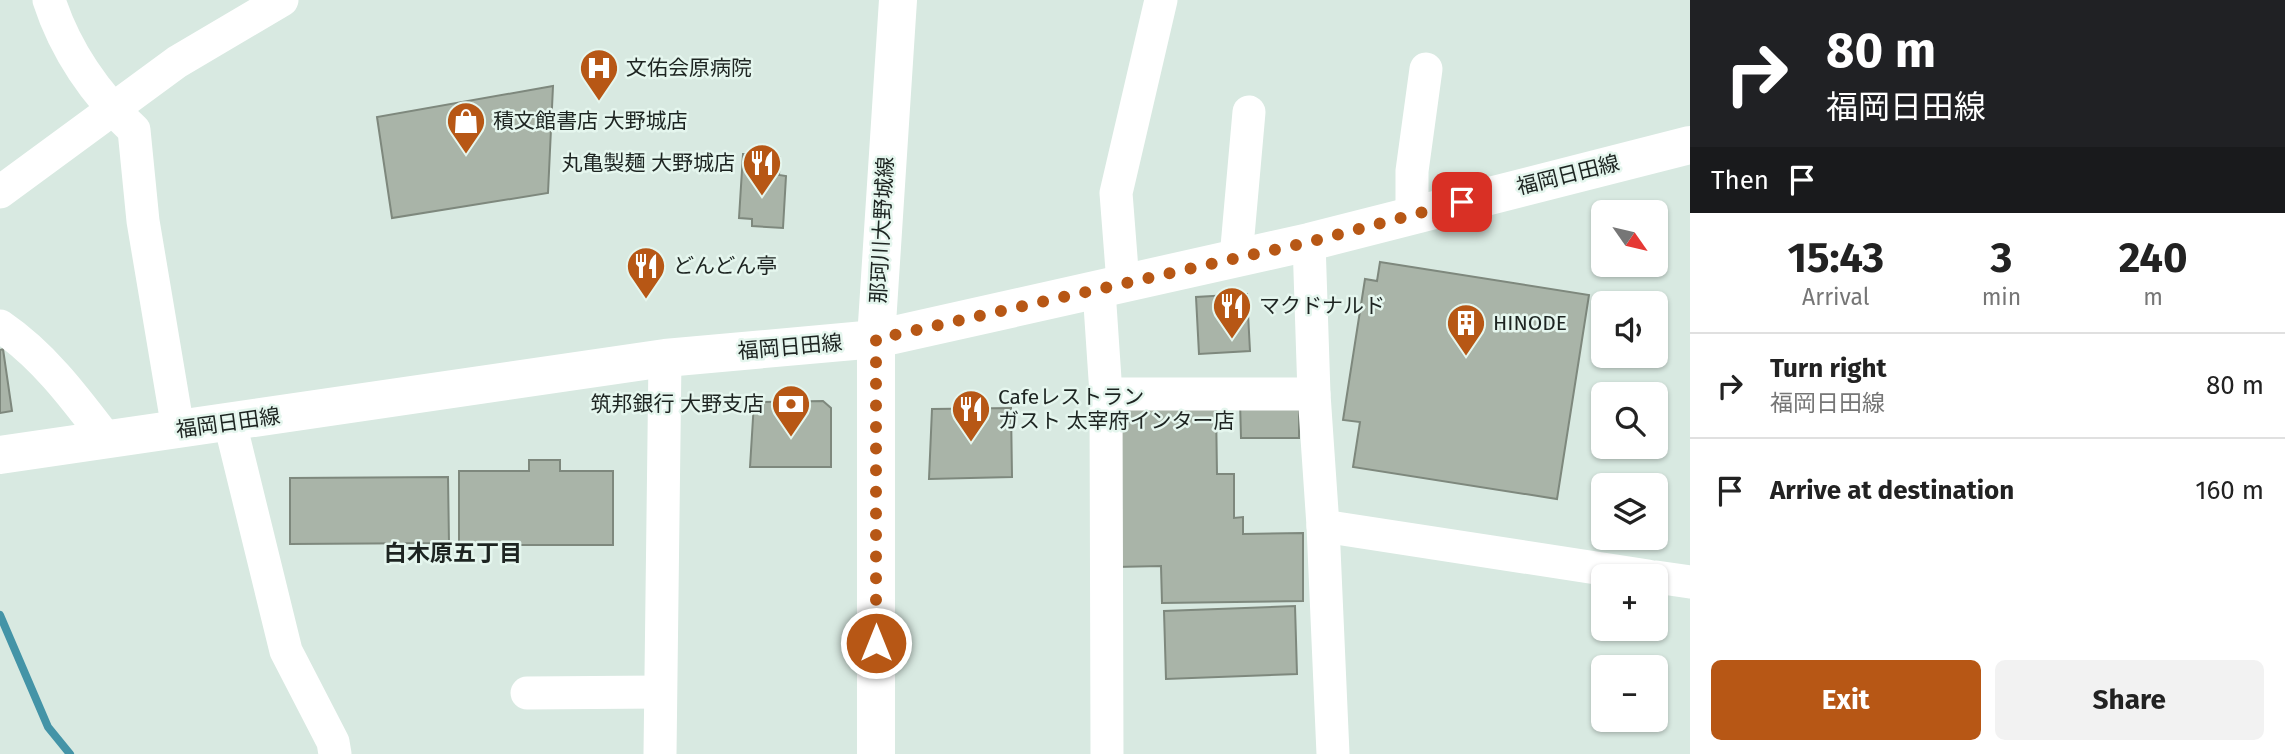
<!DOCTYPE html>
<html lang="en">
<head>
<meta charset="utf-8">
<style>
	body { margin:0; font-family:"Fira Sans","Noto Sans JP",sans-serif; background:#f2f2f2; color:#222; height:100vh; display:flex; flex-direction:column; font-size:26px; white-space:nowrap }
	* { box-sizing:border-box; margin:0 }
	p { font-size:23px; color:#767676 }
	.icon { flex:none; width:38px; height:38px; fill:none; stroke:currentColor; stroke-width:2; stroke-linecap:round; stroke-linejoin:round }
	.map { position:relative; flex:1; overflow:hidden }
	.sheet { display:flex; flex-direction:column; background:#fff; width:595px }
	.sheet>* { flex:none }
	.banner { background:#202124; color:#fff; overflow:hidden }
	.needle { width:46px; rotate:124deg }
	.fabs { position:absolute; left:1591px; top:200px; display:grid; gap:14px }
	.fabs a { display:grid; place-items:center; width:77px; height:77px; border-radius:10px; background:#fff; box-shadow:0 2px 5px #0004; font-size:35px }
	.pin { position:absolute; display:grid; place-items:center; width:60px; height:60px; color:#fff; margin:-30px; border-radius:14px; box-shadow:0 4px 10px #0006 }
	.me { position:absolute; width:77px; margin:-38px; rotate:0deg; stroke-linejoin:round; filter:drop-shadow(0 0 5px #0008) }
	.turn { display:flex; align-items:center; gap:24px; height:147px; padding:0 21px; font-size:32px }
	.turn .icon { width:91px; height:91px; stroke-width:2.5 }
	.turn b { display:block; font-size:49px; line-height:60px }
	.then { display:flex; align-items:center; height:66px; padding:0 21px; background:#0003; gap:14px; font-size:26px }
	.eta { display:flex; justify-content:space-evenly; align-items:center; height:119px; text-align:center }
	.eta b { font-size:42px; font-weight:700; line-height:49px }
	.cta { display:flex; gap:14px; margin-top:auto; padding:14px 21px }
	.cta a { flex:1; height:80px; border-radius:10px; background:#b75715; color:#fff; font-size:28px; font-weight:700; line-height:80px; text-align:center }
	.cta a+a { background:#f2f2f2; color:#222 }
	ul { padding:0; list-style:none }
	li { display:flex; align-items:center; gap:21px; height:105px; padding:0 21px; border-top:2px solid #e0e0e0 }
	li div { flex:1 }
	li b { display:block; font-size:26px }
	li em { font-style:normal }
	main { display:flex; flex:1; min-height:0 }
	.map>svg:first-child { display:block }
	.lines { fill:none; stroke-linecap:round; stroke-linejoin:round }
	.stream { stroke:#4494a7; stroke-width:8 }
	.building { fill:#a9b4a8; stroke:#7e887d; stroke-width:2 }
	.minor { stroke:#fff; stroke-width:33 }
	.major { stroke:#fff; stroke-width:38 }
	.route { stroke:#b75715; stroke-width:12; stroke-dasharray:0 21.6 }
	.labels { text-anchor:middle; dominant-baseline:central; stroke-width:5; stroke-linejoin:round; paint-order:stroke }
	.poi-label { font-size:21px; fill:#1d2421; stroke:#e5f6ee; text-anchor:start }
	.street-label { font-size:21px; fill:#1d2421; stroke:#e5f6ee }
	.neighbourhood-label { font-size:23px; font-weight:bold; fill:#1d2421; stroke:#e5f6ee }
</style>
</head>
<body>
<main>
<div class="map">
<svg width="1690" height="754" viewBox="0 0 1690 754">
	<rect width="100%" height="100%" fill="#d8e9e1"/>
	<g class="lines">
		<!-- stream -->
		<path class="stream" d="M0 615 48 727 70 754"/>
	</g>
	<!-- building -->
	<g class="building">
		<path d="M553 86 548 193 392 218 377 117Z"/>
		<path d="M743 154 780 157 779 175 786 176 783 228 752 226V219L739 218Z"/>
		<path d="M1380 262 1589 295 1557 499 1353 467 1360 422 1343 420 1365 279 1377 281Z"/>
		<path d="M1247 294 1250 351 1199 354 1196 297Z"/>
		<path d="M3 349 12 411 0 413V350Z"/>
		<path d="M1299 400V438H1241L1240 401Z"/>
		<path d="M823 401 831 408V467H750L754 402Z"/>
		<path d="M1216 407 1217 474H1234V518L1243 517V534L1303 533V601L1162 603 1161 566 1116 567 1114 409Z"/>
		<path d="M1011 408 1012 477 929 479 932 409Z"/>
		<path d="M529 460H560V471H613V545H459V471H529Z"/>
		<path d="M448 477 449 543 290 544V478Z"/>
		<path d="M1295 606 1297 674 1166 679 1164 611Z"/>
	</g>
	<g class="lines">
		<!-- minor -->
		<g class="minor">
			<path d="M49 0C65 50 96 95 134 130L143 221 178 429"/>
			<path d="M0 192 177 62 282 0"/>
			<path d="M1412 214V171L1426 69"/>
			<path d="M1309 242 1314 394 1323 526 1333 754"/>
			<path d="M1236 258 1249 112"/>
			<path d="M1123 283 1116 193 1161 0"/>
			<path d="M1099 290 1106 394 1107 754"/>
			<path d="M0 326C44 356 75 398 107 440"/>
			<path d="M1106 394H1314"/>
			<path d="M230 423 286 651 333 742 335 754"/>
			<path d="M1323 526 1648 576"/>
			<path d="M1656 577 1690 582"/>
			<path d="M527 693 660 692"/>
			<path d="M660 754 665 358"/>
		</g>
		<!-- major -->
		<g class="major">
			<path d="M0 455 665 358 876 339 1309 242 1690 145"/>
			<path d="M876 754V339L898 0"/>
		</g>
	</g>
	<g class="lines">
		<!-- route -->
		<path class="route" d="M876 643V339L1309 242 1462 202"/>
	</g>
	<!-- icons -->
	<defs>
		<g id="hospital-pin" transform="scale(2.0125)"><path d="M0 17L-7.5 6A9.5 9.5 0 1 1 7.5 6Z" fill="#b75715" stroke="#e5f6ee"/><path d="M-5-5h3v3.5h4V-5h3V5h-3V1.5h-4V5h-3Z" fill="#fff"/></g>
		<g id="shop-pin" transform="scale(2.0125)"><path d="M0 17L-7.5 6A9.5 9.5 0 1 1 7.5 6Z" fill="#b75715" stroke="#e5f6ee"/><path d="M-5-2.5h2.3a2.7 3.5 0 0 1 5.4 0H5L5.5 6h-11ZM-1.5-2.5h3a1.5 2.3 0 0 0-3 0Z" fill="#fff"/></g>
		<g id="restaurant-pin" transform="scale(2.0125)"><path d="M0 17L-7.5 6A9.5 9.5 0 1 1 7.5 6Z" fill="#b75715" stroke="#e5f6ee"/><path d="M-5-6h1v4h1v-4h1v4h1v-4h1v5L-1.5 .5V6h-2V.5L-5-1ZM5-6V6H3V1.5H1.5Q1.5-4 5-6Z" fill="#fff"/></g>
		<g id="building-pin" transform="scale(2.0125)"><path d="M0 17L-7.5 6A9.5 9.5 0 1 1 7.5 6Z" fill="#b75715" stroke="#e5f6ee"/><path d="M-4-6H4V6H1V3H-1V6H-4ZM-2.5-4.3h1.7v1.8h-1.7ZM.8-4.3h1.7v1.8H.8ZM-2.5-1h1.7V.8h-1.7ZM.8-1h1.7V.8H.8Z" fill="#fff"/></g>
		<g id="bank-pin" transform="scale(2.0125)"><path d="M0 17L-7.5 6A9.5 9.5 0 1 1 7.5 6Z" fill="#b75715" stroke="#e5f6ee"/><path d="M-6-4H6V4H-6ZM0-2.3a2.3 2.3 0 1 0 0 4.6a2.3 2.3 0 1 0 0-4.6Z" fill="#fff"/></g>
	</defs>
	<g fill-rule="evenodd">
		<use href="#hospital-pin" x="599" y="68"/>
		<use href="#shop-pin" x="466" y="121"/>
		<use href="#restaurant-pin" x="762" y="163"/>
		<use href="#restaurant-pin" x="646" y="266"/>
		<use href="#restaurant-pin" x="1232" y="306"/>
		<use href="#building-pin" x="1466" y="323"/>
		<use href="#bank-pin" x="791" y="404"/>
		<use href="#restaurant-pin" x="971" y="409"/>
	</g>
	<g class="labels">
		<!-- poi labels -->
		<g class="poi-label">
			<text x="626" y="68">文佑会原病院</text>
			<text x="493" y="121">積文館書店 大野城店</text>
			<text x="735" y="163" text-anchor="end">丸亀製麺 大野城店</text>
			<text x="673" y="266">どんどん亭</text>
			<text x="1259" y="306">マクドナルド</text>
			<text x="1493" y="323">HINODE</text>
			<text x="998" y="397">Cafeレストラン<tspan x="998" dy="24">ガスト 太宰府インター店</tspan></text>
			<text x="764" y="404" text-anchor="end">筑邦銀行 大野支店</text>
		</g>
		<!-- street labels -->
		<g class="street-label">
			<text transform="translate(1568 175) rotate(-14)">福岡日田線</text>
			<text transform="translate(882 230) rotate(-87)">那珂川大野城線</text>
			<text transform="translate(790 347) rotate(-5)">福岡日田線</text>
			<text transform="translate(228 423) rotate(-8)">福岡日田線</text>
		</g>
		<!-- neighbourhood labels -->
		<g class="neighbourhood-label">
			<text x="453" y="553">白木原五丁目</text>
		</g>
	</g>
</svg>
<div class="fabs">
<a><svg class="needle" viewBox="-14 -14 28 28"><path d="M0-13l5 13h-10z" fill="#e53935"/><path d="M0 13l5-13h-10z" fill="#767676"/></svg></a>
<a><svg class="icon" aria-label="sound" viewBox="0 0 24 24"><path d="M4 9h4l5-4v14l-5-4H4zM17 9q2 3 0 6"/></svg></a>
<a><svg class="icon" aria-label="search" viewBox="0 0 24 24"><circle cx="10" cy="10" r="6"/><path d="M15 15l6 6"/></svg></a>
<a><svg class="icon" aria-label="layers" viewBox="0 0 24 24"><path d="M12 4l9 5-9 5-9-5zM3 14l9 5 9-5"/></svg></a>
<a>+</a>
<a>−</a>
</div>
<div class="pin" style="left:1462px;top:202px;background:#d93025"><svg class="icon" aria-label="arrive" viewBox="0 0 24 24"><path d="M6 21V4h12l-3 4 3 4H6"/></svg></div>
<svg class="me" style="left:876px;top:643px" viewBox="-20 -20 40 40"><circle r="17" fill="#b75715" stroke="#fff" stroke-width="3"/><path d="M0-11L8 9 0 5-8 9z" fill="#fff"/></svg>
</div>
<section class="sheet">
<div class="banner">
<div class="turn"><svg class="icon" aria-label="right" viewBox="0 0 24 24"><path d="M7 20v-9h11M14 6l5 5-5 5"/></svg><div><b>80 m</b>福岡日田線</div></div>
<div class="then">Then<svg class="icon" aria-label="arrive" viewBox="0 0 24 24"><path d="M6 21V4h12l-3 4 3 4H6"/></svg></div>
</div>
<div class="eta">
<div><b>15:43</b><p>Arrival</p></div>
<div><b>3</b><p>min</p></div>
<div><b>240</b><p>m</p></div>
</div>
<ul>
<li><svg class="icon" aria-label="right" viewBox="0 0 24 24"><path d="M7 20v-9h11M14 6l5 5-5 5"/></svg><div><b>Turn right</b><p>福岡日田線</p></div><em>80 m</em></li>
<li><svg class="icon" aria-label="arrive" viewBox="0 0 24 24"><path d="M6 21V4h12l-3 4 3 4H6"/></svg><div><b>Arrive at destination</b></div><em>160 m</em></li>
</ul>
<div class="cta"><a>Exit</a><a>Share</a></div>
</section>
</main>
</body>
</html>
